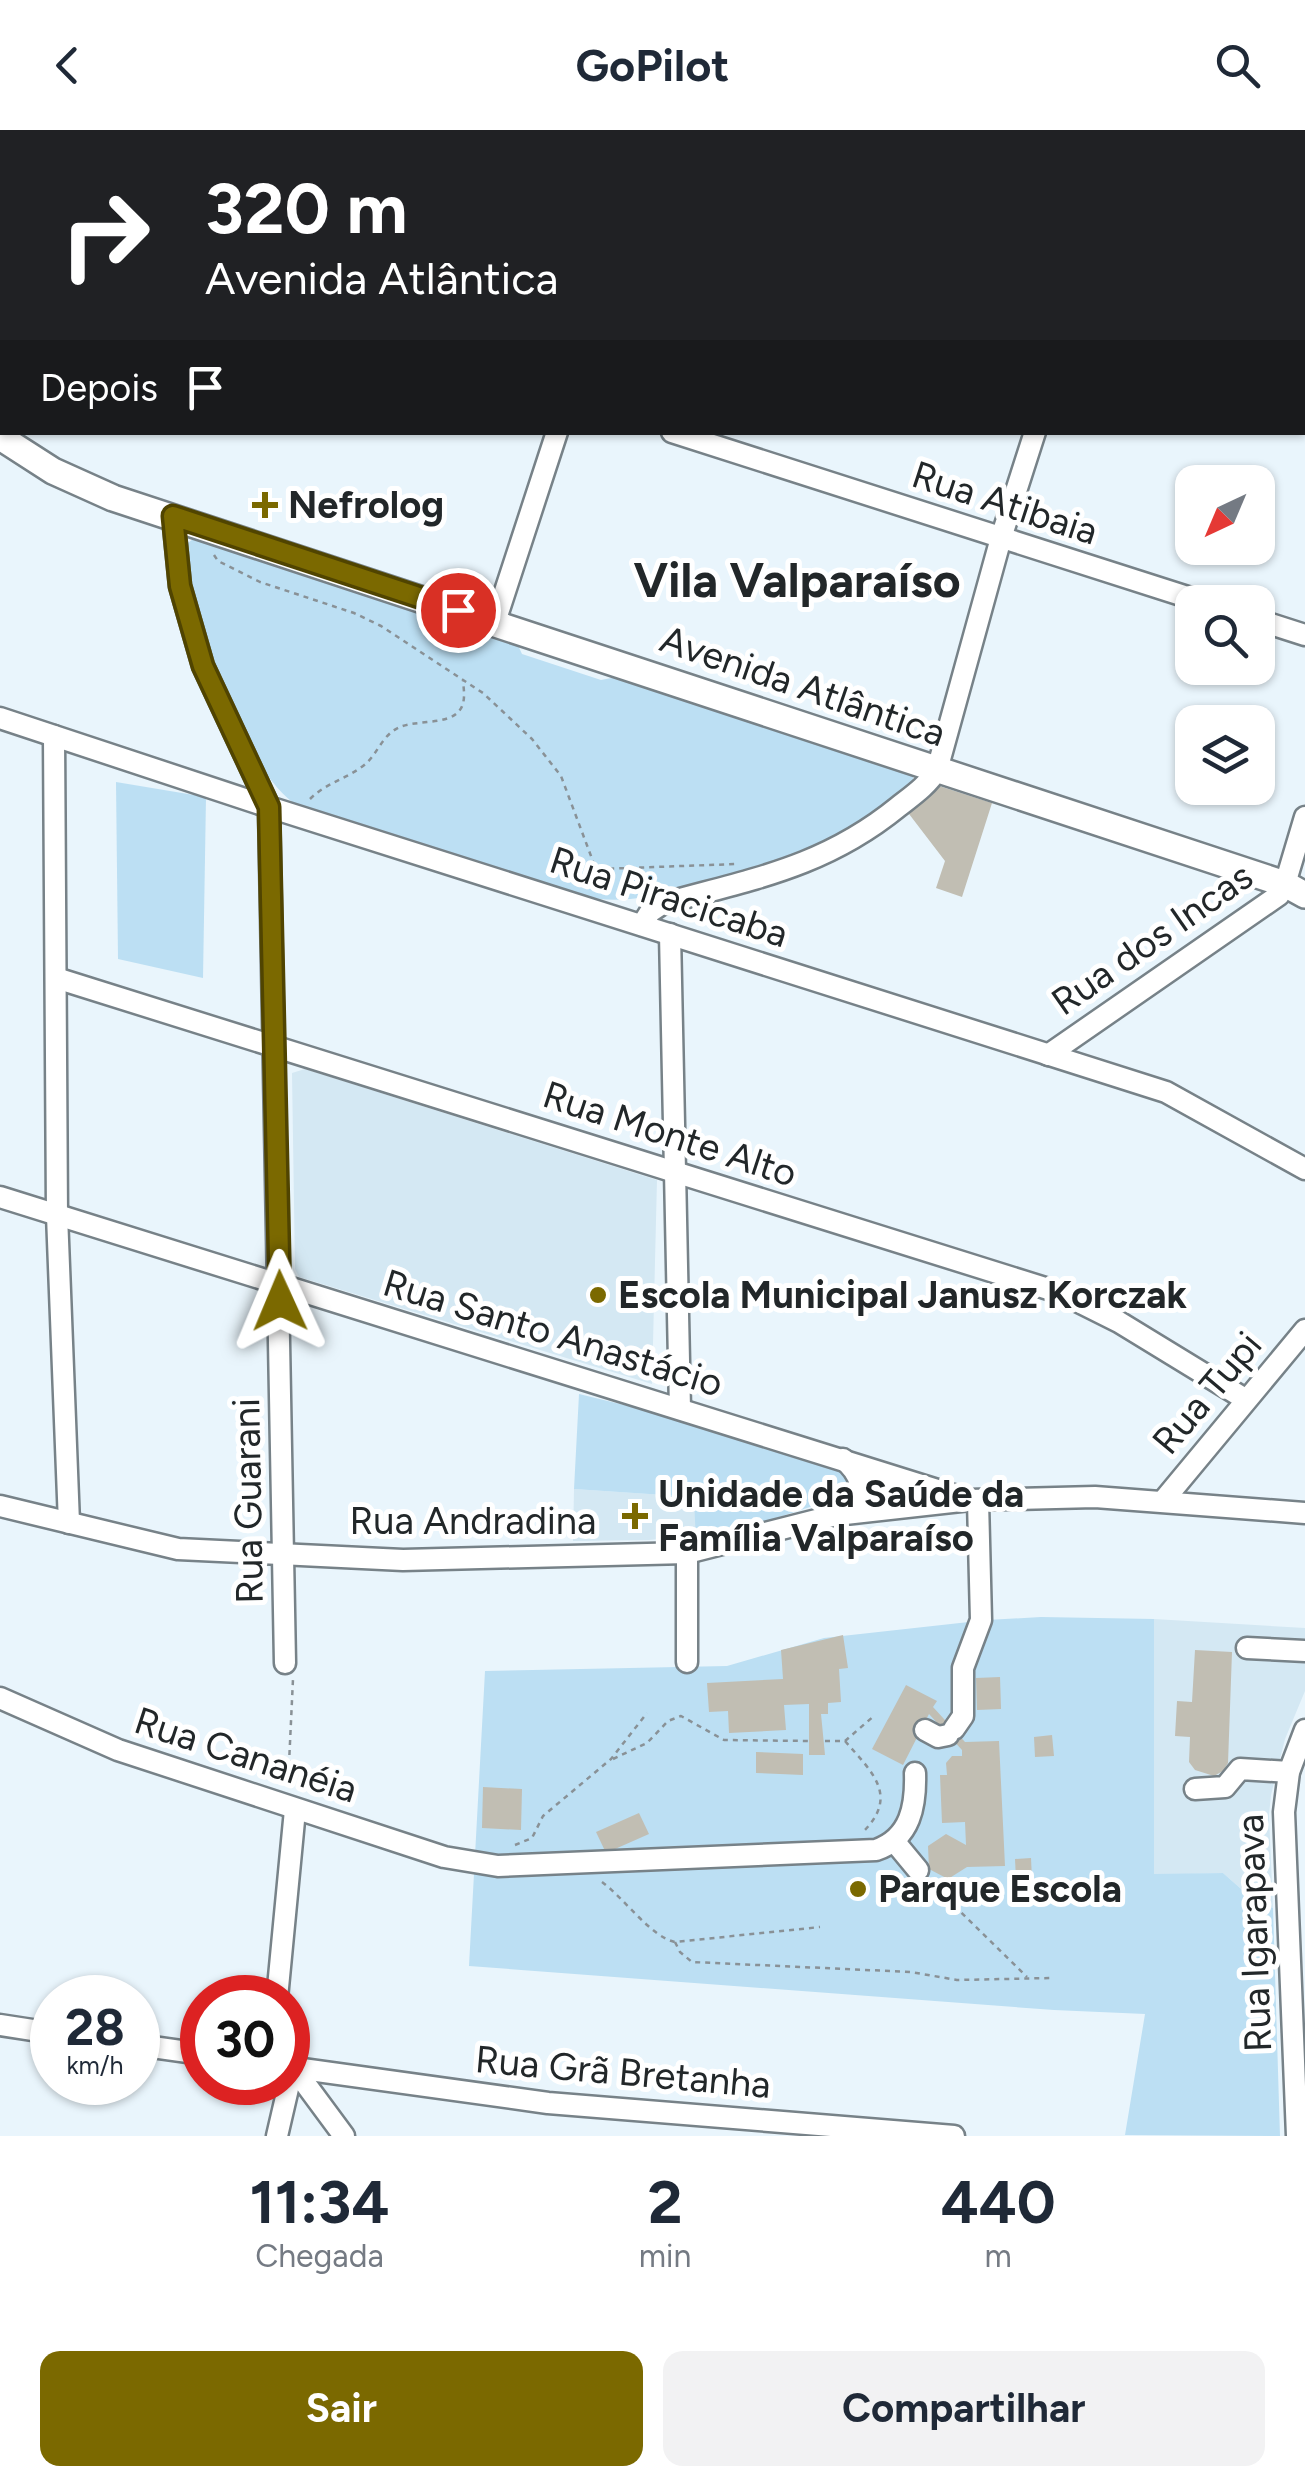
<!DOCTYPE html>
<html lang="pt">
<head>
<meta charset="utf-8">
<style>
	body { margin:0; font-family:Figtree,sans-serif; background:#f2f2f3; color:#1f2937; height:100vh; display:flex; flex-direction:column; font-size:38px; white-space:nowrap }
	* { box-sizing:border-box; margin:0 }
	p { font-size:32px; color:#747a83 }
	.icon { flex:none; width:55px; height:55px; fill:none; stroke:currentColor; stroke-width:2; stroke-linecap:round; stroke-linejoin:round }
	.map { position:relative; height:2006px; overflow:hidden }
	.details { display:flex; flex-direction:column; background:#fff; flex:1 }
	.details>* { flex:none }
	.guide { position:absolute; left:0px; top:0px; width:1305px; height:305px; box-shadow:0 2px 8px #0004; background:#202124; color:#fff; overflow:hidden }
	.needle { width:65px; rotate:224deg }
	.tools { position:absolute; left:1175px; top:335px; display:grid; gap:20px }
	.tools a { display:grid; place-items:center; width:100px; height:100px; border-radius:20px; background:#fff; box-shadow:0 2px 8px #0004; font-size:50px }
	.speed { position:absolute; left:30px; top:1845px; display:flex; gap:20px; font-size:50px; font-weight:700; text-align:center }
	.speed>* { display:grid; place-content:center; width:130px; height:130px; border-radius:50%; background:#fff; box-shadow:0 2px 8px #0004; line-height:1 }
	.speed small { font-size:25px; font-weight:400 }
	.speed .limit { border:15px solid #d22; background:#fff; color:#111 }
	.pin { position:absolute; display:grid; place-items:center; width:85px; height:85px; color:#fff; margin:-42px; border:5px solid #fff; border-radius:50%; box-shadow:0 2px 10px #0007 }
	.me { position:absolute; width:110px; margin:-55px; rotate:359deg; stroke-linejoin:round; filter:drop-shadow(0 0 8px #0008) }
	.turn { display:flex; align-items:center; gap:35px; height:210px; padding:0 40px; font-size:45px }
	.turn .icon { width:130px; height:130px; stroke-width:2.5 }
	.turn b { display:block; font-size:70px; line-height:85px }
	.then { display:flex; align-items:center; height:95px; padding:0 40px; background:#0003; gap:20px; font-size:38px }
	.eta { display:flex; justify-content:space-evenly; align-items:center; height:170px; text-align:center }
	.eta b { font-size:60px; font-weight:700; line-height:70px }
	.cta { display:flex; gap:20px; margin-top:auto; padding:20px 40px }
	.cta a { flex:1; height:115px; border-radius:20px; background:#7b6900; color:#fff; font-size:40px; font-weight:700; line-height:115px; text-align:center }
	.cta a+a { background:#f2f2f3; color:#1f2937 }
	header { display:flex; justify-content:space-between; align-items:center; height:130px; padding:0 40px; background:#fff; font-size:45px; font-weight:700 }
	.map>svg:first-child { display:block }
	.built { fill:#d4e8f3 }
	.green { fill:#bcdff3 }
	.building { fill:#c1beb3 }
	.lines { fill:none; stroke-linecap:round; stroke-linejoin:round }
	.minor-casing { stroke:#778288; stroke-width:25 }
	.major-casing { stroke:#778288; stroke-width:30 }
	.path { stroke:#899196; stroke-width:2.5; stroke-dasharray:5 5; stroke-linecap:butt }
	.minor { stroke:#fff; stroke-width:20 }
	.major { stroke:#fff; stroke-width:25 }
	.route-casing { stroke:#504400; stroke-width:25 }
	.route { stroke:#7b6900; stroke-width:18 }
	.poi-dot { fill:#7b6900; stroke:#fff; stroke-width:4 }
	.labels { text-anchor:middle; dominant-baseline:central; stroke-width:10; stroke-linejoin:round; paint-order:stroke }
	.street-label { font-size:38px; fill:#222729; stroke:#fff }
	.poi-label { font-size:38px; font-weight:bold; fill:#222729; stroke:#fff; text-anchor:start }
	.district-label { font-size:48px; font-weight:bold; fill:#222729; stroke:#fff }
</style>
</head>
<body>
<header><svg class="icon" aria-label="back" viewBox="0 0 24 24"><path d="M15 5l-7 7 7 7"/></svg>GoPilot<svg class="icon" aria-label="search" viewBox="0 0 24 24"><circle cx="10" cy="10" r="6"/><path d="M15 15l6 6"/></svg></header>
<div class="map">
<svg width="1305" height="2006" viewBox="0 0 1305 2006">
	<rect width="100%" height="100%" fill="#e9f5fc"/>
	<!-- built -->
	<g class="built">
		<path d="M305 939 657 1050 652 1254 299 1147 295 1139 292 943Z"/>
		<path d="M574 1359 695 1367 696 1405 649 1410 573 1411Z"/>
		<path d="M1154 1489 1305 1498V1561L1285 1609 1271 1665 1269 1685 1273 1778 1257 1773 1223 1743 1154 1745Z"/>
	</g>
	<!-- green -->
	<g class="green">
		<path d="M196 407 516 511 522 524 601 550 622 546 912 641 914 654C898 666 882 681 865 692 807 726 648 785 584 766L298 676C241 640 188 482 185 415Z"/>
		<path d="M116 652 206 667 203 848 118 829Z"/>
		<path d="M579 1264 690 1291 847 1341 852 1357 847 1365 696 1414 694 1367 574 1359Z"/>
		<path d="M1041 1487 1154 1489V1744L1223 1743 1257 1773 1273 1778 1280 2006 1125 2005 1145 1884 1054 1880 469 1836 485 1541 727 1536 824 1508 987 1490Z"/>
	</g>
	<!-- building -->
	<g class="building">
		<path d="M936 655 992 673 962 767 936 758 945 731 906 680Z"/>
		<path d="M843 1505 848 1538 839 1539 841 1572 828 1573V1584H821L825 1625H809V1574L784 1575 786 1600 729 1603 728 1581 709 1582 707 1553 783 1549 781 1520Z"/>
		<path d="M1195 1520 1232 1522 1228 1633 1223 1641 1214 1646 1195 1640 1189 1632 1190 1607 1175 1606 1177 1571 1192 1572Z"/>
		<path d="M1000 1547 1001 1579 977 1580 976 1548Z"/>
		<path d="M906 1555 937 1571 933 1577 965 1612 999 1611 1005 1736 967 1737 948 1749 929 1739 928 1716 946 1704 966 1715 965 1692 942 1693 940 1645H947L946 1633 952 1626H962V1620L929 1584 903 1635 872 1619Z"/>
		<path d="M1052 1605 1054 1626 1035 1627 1034 1607Z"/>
		<path d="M756 1622 803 1624V1645L756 1643Z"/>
		<path d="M483 1657 522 1659 521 1700 482 1698Z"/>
		<path d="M639 1683 649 1704 606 1723 596 1702Z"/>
		<path d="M1031 1728 1032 1749H1016L1015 1729Z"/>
	</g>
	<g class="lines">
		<!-- minor casing -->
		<g class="minor-casing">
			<g id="minor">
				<path d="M488 0 496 2"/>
				<path d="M646 2 647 0"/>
				<path d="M887 2 888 0"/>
				<path d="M1133 2 1134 0"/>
				<path d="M0 82 2 83"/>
				<path d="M1302 229 1305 221"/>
				<path d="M1302 264 1305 265"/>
				<path d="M672 302 1203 472"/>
				<path d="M173 386 180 456 203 536 269 677 285 1533"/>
				<path d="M1258 490 1305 505"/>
				<path d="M495 492 557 302"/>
				<path d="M0 588 269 677 1166 962 1305 1039"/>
				<path d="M54 606 57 1085 69 1393"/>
				<path d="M642 795 650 782 662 774C751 749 823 738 898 677 912 666 927 656 937 640L1001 408 1035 302"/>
				<path d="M670 804 680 1279"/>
				<path d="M56 848 1061 1163 1119 1192 1245 1269"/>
				<path d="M1048 925 1279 765 1285 754 1305 687"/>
				<path d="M0 1067 963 1368"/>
				<path d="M843 1329C861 1344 865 1360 856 1382"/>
				<path d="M1163 1371 1305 1200"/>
				<path d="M0 1376 178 1419 403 1430 687 1423 836 1385 970 1370 1095 1367 1305 1383"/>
				<path d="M687 1423V1532"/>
				<path d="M1247 1518 1305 1521"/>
				<path d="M0 1568 118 1620 444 1727 498 1736 876 1720C911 1708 916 1675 915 1643"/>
				<path d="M954 1599 963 1586V1538L981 1490 978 1371"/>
				<path d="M925 1600 938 1607 948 1605"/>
				<path d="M1195 1659 1225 1657 1240 1639 1289 1642"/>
				<path d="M894 1711 918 1740"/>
				<path d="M277 1868 295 1680"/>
				<path d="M0 1895 52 1903"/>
				<path d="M138 1915 202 1924"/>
				<path d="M288 1937 548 1973 954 2006"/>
				<path d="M293 1937 344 2006"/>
				<path d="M277 2006 293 1937"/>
				<path d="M1297 2006 1284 1682 1289 1642 1305 1600"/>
			</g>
		</g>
		<!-- major casing -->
		<g class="major-casing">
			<path id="major" d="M0 307 53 341 113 368 1285 754 1305 765"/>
		</g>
		<!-- path -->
		<g class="path">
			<path d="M214 425 218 431 260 452 354 483 381 496 483 563 532 609 561 646 594 734 602 739 736 734"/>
			<path d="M310 669C326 653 346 649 363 636 378 625 381 605 400 597 416 590 448 595 459 581 466 573 464 561 463 551"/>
			<path d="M825 1611H845L875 1585"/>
			<path d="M845 1611C872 1642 900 1666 862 1703"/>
			<path d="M613 1629 647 1613 668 1591 681 1586 724 1610 809 1611"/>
			<path d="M288 1655 293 1549"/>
			<path d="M515 1715 532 1708 543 1686 611 1629 647 1583"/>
			<path d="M602 1752C625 1769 651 1807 675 1812L820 1797"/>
			<path d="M933 1755 1027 1847"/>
			<path d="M675 1812 680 1822 692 1832 911 1842 957 1850 1051 1848"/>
		</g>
		<!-- minor -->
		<use href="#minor" class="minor"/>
		<!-- major -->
		<use href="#major" class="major"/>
	</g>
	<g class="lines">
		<!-- route casing -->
		<g class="route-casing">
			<path id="route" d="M280 1171 269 677 203 536 180 456 173 386 458 480"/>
		</g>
		<!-- route -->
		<use href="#route" class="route"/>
	</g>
	<!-- markers -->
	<g class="poi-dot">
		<path d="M260 360h10v10h10v10h-10v10h-10v-10h-10v-10h10z"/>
		<circle cx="598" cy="1165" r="10"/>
		<path d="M630 1371h10v10h10v10h-10v10h-10v-10h-10v-10h10z"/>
		<circle cx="858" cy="1759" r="10"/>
	</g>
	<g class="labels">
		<!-- street labels -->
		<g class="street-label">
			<text transform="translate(1005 373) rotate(18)">Rua Atibaia</text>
			<text transform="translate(803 556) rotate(19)">Avenida Atlântica</text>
			<text transform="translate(669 767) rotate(18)">Rua Piracicaba</text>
			<text transform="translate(1152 809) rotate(-35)">Rua dos Incas</text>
			<text transform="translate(670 1004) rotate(18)">Rua Monte Alto</text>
			<text transform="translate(553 1203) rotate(17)">Rua Santo Anastácio</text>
			<text transform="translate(1207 1263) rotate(-50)">Rua Tupi</text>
			<text transform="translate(248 1371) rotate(-91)">Rua Guarani</text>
			<text x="473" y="1391">Rua Andradina</text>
			<text transform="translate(246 1625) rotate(18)">Rua Cananéia</text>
			<text transform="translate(1254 1803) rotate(-92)">Rua Igarapava</text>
			<text transform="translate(623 1942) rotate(5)">Rua Grã Bretanha</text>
		</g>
		<!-- poi labels -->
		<g class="poi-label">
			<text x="288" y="375">Nefrolog</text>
			<text x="618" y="1165">Escola Municipal Janusz Korczak</text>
			<text x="658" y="1364">Unidade da Saúde da<tspan x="658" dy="44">Família Valparaíso</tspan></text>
			<text x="878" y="1759">Parque Escola</text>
		</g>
		<!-- district labels -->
		<g class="district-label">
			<text x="797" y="450">Vila Valparaíso</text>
		</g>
	</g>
</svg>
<div class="tools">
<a><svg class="needle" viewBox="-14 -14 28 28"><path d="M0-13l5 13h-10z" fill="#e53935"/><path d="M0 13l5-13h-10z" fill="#747a83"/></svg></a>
<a><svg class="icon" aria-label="search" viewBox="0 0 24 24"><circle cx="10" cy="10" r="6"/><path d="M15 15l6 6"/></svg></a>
<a><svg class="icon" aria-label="layers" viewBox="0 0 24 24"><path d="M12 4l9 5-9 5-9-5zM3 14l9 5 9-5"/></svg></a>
</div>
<div class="speed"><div>28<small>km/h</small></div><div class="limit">30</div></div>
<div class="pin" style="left:458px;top:480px;background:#d93025"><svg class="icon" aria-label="arrive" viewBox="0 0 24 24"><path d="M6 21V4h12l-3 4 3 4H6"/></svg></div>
<svg class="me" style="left:280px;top:1171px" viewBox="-20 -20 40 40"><path d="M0-17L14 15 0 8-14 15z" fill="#7b6900" stroke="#fff" stroke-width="4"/></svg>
<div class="guide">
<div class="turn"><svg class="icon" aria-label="right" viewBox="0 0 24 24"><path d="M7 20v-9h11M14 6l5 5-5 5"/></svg><div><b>320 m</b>Avenida Atlântica</div></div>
<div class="then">Depois<svg class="icon" aria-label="arrive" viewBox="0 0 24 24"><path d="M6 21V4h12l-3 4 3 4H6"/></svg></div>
</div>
</div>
<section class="details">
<div class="eta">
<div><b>11:34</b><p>Chegada</p></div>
<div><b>2</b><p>min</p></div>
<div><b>440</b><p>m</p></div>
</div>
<div class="cta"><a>Sair</a><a>Compartilhar</a></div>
</section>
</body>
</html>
